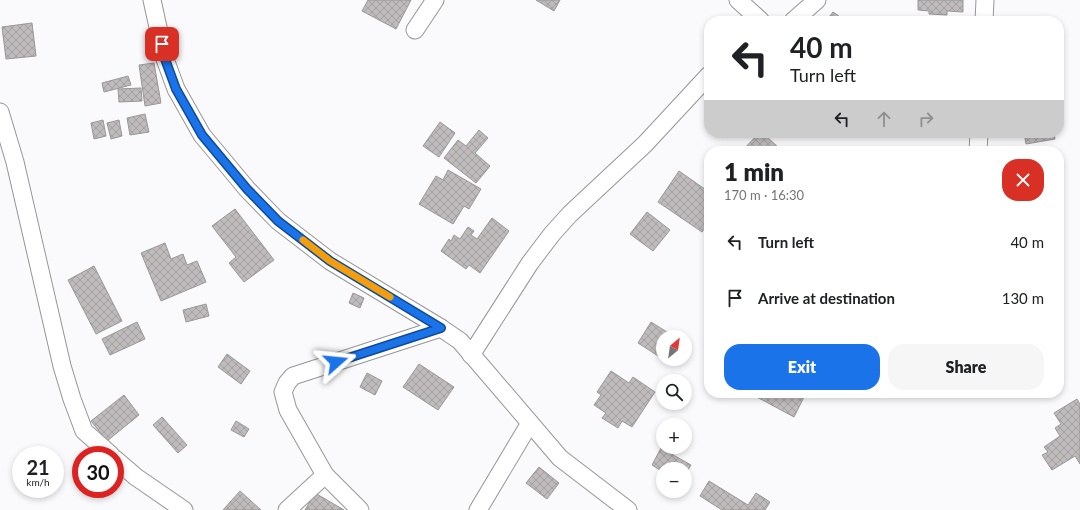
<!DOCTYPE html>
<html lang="en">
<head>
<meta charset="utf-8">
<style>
	body { margin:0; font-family:Lato,sans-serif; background:#f6f6f6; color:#202124; height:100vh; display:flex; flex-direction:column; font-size:15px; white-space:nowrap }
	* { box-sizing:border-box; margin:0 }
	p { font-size:13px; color:#757577 }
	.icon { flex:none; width:22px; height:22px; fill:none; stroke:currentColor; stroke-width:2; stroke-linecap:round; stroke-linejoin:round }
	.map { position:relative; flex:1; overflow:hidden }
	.drawer { position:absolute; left:704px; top:146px; width:360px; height:252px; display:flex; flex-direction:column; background:#fff; border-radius:16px; box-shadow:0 2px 6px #0003 }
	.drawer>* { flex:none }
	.top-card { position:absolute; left:704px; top:16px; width:360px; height:122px; border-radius:16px; box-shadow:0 2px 6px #0003; background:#fff; color:#202124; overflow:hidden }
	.needle { width:26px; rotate:29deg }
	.buttons { position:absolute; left:656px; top:330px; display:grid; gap:8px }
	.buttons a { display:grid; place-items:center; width:36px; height:36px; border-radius:50%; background:#fff; box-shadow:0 2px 6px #0003; font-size:20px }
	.speed { position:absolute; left:12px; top:446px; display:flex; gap:8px; font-size:20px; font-weight:700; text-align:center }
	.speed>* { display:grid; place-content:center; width:52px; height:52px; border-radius:50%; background:#fff; box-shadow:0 2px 6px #0003; line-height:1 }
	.speed small { font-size:10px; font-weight:400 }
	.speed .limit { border:6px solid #d22; background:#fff; color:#111 }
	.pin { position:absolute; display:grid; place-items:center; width:34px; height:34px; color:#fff; margin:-17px; border-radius:8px; box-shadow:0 2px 6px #0006 }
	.me { position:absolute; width:44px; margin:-22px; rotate:72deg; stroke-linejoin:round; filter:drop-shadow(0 0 3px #0008) }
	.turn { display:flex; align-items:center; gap:14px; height:84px; padding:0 20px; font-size:18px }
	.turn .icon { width:52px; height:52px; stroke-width:2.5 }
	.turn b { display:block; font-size:28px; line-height:34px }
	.lanes { display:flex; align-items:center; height:38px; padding:0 20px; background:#0003; justify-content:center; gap:20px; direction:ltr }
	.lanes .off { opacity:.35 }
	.round { display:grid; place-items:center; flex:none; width:42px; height:42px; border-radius:16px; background:#f6f6f6 }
	.headline { display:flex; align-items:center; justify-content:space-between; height:68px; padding:0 20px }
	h1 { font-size:24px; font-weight:800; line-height:30px }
	.button { display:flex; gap:8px; margin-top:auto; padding:8px 20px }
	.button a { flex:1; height:46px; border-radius:16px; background:#1a73e8; color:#fff; font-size:16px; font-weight:800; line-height:46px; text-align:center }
	.button a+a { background:#f6f6f6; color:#202124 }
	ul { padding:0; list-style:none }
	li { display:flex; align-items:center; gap:12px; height:56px; padding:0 20px }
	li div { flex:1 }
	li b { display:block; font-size:15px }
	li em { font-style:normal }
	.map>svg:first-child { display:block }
	.building { fill:url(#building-cross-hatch); stroke:#9a9797 }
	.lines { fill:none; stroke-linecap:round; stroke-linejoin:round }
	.street-casing { stroke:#969698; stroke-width:19 }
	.street { stroke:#fff; stroke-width:17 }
	.route-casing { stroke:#114b97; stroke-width:10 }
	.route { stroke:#1a73e8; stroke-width:7 }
	.slow { stroke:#f59e0b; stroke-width:7 }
</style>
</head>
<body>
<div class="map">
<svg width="1080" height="510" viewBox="0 0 1080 510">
	<defs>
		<pattern id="building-cross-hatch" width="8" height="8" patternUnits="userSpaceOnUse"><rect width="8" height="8" fill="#bfbbbc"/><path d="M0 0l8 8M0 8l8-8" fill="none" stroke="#a3a0a0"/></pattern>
	</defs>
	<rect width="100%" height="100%" fill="#faf9fc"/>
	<!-- building -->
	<g class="building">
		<path d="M368 0H411L396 29 362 11Z"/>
		<path d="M536 0H560L554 11Z"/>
		<path d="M918 0H963V12L947 11V15L929 14V11L918 10Z"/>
		<path d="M833 12 846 21H826Z"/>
		<path d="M32 23 36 56 6 59 2 27Z"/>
		<path d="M154 63 161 103 145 106 139 65Z"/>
		<path d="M128 76 131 85 104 92 102 83Z"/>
		<path d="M141 88 142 101 119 102 118 89Z"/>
		<path d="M145 114 149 132 130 135 127 118Z"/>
		<path d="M103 120 106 136 94 139 91 123Z"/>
		<path d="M119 120 122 136 111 139 107 123Z"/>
		<path d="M440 122 455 133 439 157 423 146Z"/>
		<path d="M479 130 488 138 475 153 490 166 476 183 444 158 458 140 466 146Z"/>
		<path d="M759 133H763L782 151H742Z"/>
		<path d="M1024 133H1054L1055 139 1026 144Z"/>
		<path d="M448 170 481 189 469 209 464 206 453 224 419 204 436 176 443 180Z"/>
		<path d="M679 171 709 192V222L702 232 658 202Z"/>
		<path d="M235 209 274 260 244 282 229 263 236 257 212 226Z"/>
		<path d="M647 212 670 230 653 251 630 234Z"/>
		<path d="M492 218 509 231 480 273 469 265 466 269 441 251 449 239 451 241 454 235 460 239 468 227 474 231 471 235 477 239Z"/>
		<path d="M165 243 171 259 183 254 187 265 197 261 206 282 161 301 141 253Z"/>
		<path d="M94 266 122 321 96 334 68 280Z"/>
		<path d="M353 293 364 298 360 308 349 303Z"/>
		<path d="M206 304 209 316 186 322 183 310Z"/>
		<path d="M137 322 145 339 110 355 102 339Z"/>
		<path d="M651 322 675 337H663V359H667L666 361 638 343Z"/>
		<path d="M227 354 250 371 241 384 218 367Z"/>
		<path d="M419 364 454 387 438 410 403 387Z"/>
		<path d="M611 371 629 383 633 377 655 392 632 427 622 421 618 428 602 418 606 413 594 405 601 395 597 392Z"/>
		<path d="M367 373 382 381 375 395 360 387Z"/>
		<path d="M756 393H806L794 417 755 396Z"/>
		<path d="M124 395 139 415 107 441 91 421Z"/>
		<path d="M1077 399 1080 404V464L1075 456 1052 470 1042 455 1048 452 1044 447 1060 436 1055 428 1061 424 1054 413Z"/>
		<path d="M162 417 187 445 178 453 153 425Z"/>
		<path d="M236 421 249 429 244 437 231 430Z"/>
		<path d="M661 448 691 465 685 475V469H663V472L652 465Z"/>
		<path d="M539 467 559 483 547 499 526 483Z"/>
		<path d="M709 481 748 505 756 493 770 502 765 510H722L700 496Z"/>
		<path d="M240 491 261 510H223Z"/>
		<path d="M315 493 344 510H305Z"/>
	</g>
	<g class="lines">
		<!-- street casing -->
		<g class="street-casing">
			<g id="street">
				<path d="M152 0 165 59 176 89 202 135 247 189 278 221 330 261 441 328 460 341 560 458 628 510"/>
				<path d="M738 0 761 21"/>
				<path d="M793 21 817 0"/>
				<path d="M984 21 985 0"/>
				<path d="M415 30 435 0"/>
				<path d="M0 112 15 162 62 366 72 399 84 431 111 455"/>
				<path d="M978 151 979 133"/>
				<path d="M471 355 530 263 552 234 570 214 645 144 709 75"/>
				<path d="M115 459 136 477 184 510"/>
				<path d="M287 510 325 475"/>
				<path d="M360 510 325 475 288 410 283 392 287 383 293 376 441 328"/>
				<path d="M478 510 530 423"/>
			</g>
		</g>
		<!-- street -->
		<use href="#street" class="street"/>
	</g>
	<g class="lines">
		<!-- route casing -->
		<g class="route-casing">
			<path id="route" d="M162 44 165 59 176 89 202 135 247 189 278 221 330 261 441 328 336 362"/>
		</g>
		<!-- route -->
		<use href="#route" class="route"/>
		<!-- slow -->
		<path class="slow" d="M303 240 330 261 390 297"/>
	</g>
</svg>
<div class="buttons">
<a><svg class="needle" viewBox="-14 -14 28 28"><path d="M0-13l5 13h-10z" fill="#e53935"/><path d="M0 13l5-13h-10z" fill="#757577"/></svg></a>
<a><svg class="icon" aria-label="search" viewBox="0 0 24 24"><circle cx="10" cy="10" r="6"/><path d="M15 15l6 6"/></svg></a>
<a>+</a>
<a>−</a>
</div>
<div class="speed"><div>21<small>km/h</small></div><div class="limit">30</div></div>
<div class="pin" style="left:162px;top:44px;background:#d93025"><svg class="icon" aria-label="arrive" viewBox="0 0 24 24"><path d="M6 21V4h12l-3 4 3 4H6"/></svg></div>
<svg class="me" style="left:336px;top:362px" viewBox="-20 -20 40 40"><path d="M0-17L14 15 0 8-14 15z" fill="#1a73e8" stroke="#fff" stroke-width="4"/></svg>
<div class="top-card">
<div class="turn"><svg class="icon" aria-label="left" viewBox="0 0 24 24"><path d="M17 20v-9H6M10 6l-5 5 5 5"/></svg><div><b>40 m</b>Turn left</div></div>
<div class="lanes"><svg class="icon" aria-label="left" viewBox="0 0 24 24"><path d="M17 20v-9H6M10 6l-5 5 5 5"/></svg><svg class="icon off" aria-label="ahead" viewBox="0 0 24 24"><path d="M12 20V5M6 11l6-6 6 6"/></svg><svg class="icon off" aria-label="right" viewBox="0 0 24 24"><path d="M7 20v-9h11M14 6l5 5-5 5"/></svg></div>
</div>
<section class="drawer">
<div class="headline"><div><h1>1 min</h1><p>170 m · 16:30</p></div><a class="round" style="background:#d93025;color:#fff"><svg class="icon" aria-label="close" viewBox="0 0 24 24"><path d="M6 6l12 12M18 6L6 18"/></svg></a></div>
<ul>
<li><svg class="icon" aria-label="left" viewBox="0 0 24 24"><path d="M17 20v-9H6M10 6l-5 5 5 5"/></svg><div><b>Turn left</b></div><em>40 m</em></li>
<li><svg class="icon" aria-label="arrive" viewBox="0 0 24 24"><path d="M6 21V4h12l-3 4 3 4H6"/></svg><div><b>Arrive at destination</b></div><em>130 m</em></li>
</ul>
<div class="button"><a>Exit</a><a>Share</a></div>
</section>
</div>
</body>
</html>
